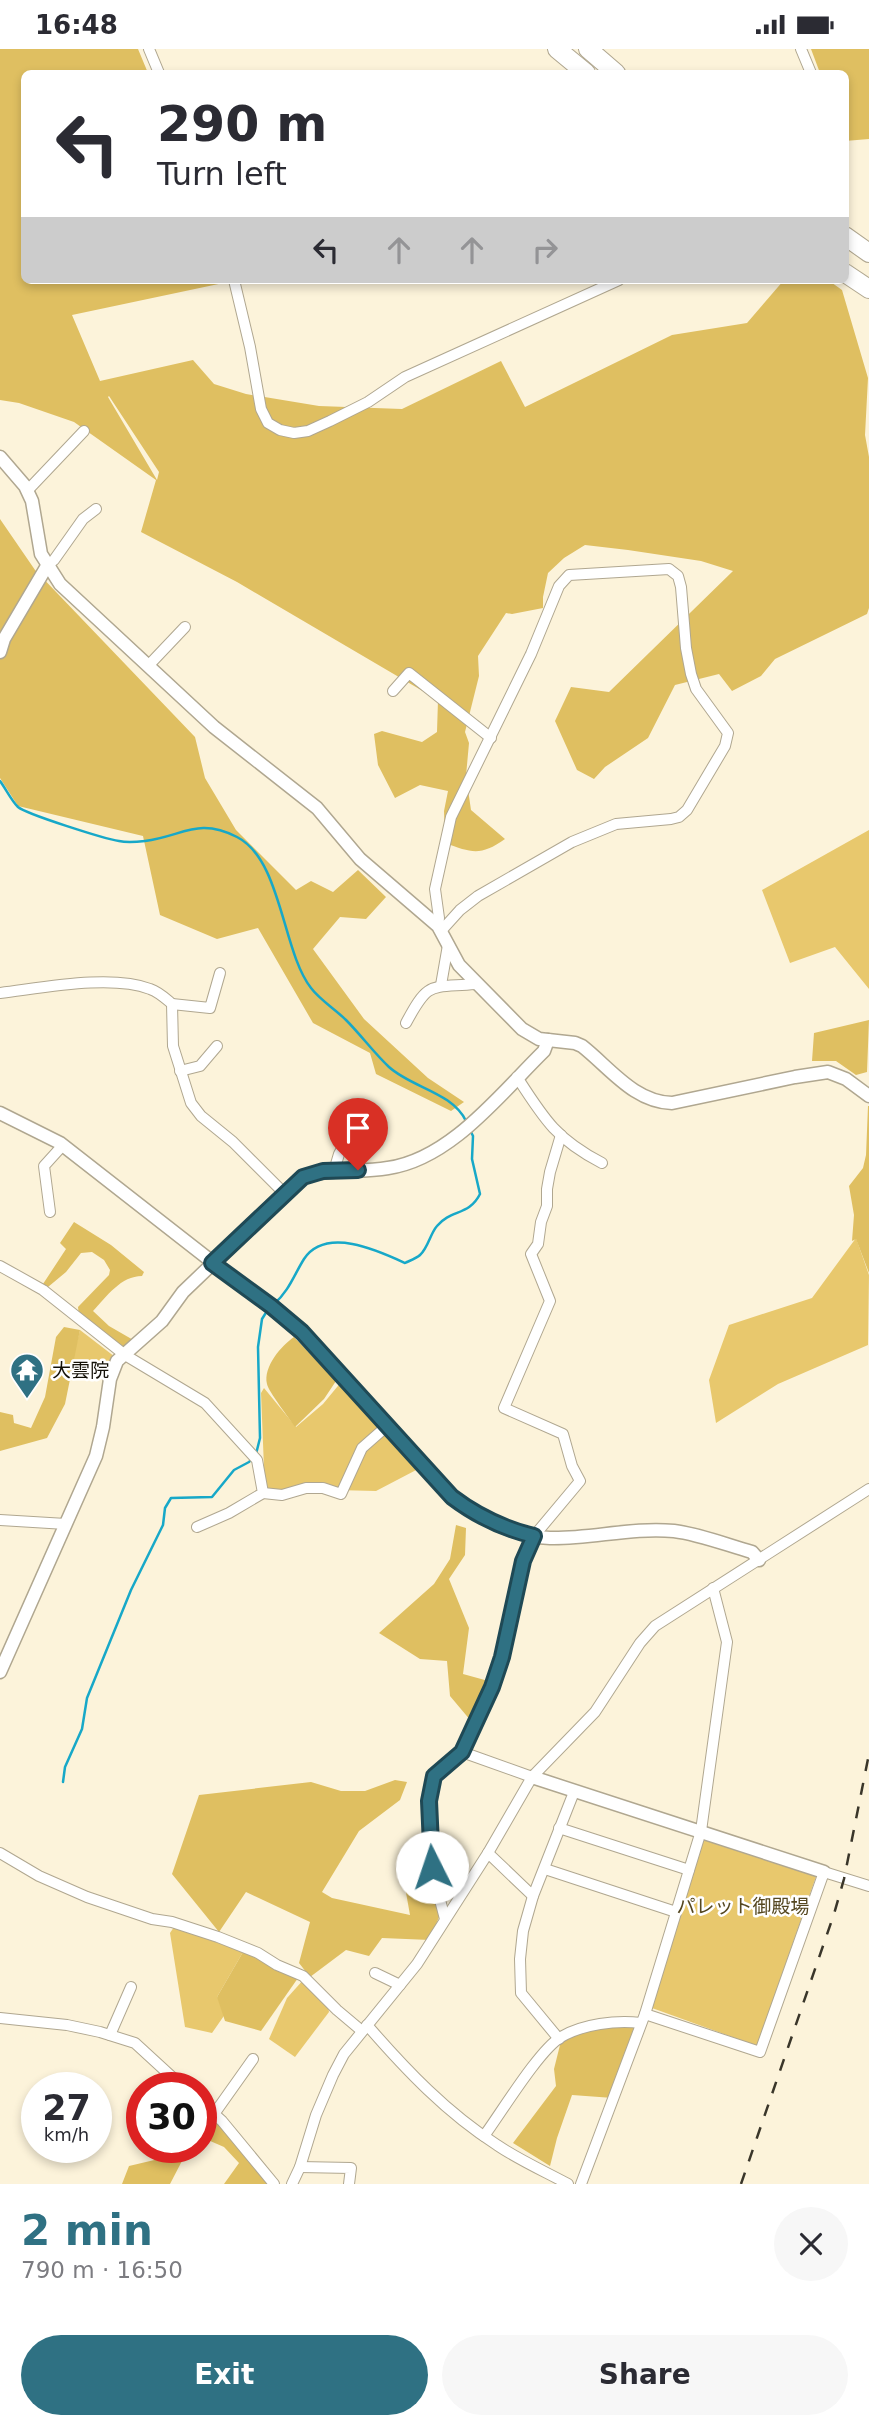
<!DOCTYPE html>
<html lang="en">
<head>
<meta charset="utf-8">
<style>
	body { margin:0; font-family:"DejaVu Sans","Noto Sans JP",sans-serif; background:#f7f7f7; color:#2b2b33; height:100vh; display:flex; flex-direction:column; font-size:26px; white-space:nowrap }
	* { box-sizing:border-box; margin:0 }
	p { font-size:23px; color:#7c7c81 }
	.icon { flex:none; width:38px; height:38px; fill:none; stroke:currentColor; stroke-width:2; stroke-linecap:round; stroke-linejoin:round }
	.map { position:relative; height:2135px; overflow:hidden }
	.drawer { display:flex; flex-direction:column; background:#fff; flex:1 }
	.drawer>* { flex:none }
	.banner { position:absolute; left:21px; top:21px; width:828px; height:214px; border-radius:10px; box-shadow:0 4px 10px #0003; background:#fff; color:#2b2b33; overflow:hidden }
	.speed { position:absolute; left:21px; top:2023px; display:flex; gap:14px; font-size:35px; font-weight:700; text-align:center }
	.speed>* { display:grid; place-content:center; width:91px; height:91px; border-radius:50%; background:#fff; box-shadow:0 4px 10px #0003; line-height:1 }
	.speed small { font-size:18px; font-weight:400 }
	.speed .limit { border:10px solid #d22; background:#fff; color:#111 }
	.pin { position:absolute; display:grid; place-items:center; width:60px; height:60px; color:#fff; margin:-72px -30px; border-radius:50% 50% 50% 0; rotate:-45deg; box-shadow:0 0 7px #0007 }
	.pin .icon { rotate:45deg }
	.me { position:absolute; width:77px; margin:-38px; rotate:356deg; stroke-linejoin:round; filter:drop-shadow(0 0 5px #0008) }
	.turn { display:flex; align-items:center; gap:24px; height:147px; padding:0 21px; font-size:32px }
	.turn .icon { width:91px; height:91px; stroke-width:2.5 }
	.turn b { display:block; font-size:49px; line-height:60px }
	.lanes { display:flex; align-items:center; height:66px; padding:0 21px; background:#0003; justify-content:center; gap:35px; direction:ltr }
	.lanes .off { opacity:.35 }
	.round { display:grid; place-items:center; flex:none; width:74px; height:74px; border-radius:37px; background:#f7f7f7 }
	.headline { display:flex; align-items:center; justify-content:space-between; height:119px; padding:0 21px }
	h1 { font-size:42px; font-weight:800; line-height:52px; color:#2f7183 }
	.button { display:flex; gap:14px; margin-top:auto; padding:14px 21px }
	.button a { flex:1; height:80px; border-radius:42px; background:#2f7183; color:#fff; font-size:28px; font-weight:800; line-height:80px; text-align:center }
	.button a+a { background:#f7f7f7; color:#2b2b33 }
	.status { display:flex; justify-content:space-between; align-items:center; height:49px; padding:0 35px; background:#fff; direction:ltr }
	.status svg { height:19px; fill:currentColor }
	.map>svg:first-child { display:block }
	.green { fill:#e8c86d }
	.forest { fill:#dfbf61; fill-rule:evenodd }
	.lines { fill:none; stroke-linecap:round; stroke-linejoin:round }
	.stream { stroke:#17a8c8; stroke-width:2.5 }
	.minor-casing { stroke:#b0a790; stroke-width:12 }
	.tertiary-casing { stroke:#b0a790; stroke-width:15 }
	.motorway-casing { stroke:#b0a790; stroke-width:20 }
	.minor { stroke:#fff; stroke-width:10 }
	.tertiary { stroke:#fff; stroke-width:12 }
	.motorway { stroke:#fff; stroke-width:18 }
	.rail { stroke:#3a362a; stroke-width:2.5; stroke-dasharray:12 12; stroke-linecap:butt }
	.route-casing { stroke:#1f4955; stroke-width:18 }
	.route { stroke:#2f7183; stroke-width:12 }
	.labels { text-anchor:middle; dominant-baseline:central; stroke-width:5; stroke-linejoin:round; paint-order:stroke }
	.poi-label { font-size:19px; fill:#141108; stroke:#fff; text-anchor:start }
	.park-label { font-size:19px; fill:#554720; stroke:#fff }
</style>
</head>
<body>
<div class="status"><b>16:48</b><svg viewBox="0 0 49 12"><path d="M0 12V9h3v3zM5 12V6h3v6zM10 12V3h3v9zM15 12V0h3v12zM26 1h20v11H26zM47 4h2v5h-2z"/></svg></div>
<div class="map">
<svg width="869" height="2135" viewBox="0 0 869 2135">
	<rect width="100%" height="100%" fill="#fcf3da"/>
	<!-- green -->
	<g class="green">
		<path d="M869 781V940L835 898 790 914 762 841Z"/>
		<path d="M856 1189 869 1226 868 1296 778 1335 716 1374 709 1331 729 1276 812 1249Z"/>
		<path d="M80 1281 119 1311 110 1328 72 1312Z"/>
		<path d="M342 1332 420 1419 376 1442 335 1441 265 1444 261 1344 264 1339 296 1378 323 1355Z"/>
		<path d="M704 1783 819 1819 757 1997 652 1959Z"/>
		<path d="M174 1878 243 1903 217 1948 228 1961 212 1984 185 1978 170 1884Z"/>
		<path d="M305 1929 325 1941 329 1963 295 2008 269 1990 287 1949Z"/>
	</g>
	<!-- forest -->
	<g class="forest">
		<path d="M0 0H138L148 24H24V231H227L228 233 72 266 100 332 193 311 214 335 246 345 319 357 402 360 501 312 525 358 672 286 747 274 784 231H828L842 241 868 329 865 386 869 408V559L867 565 775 610 761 627 732 642 719 625 675 636 648 689 605 718 594 730 577 721 555 672 571 638 609 643 733 522 701 512 628 501 585 496 564 509 548 524 543 548V559L512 565 506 564 478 607 479 627 465 683 469 694 466 727 471 761 505 790C481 807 472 804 445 794L444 762 448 742 420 736 395 749 378 716 374 685 382 682 422 693 437 683 438 651 237 533 141 483 156 431 74 373 19 354 0 351ZM109 347 159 423 157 431 108 348Z"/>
		<path d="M811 0H869V90L845 92V24H820Z"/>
		<path d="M0 470 35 521 195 688 205 729 236 781 296 841 311 832 333 843 358 821 386 848 366 870 340 868 313 900 364 970 428 1029 464 1053 451 1062 376 1025 370 1004 313 974 258 879 217 890 160 866 143 787 18 757 0 729Z"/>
		<path d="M869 971 867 1023 856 1026 836 1012H812L814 984Z"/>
		<path d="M868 1057H869V1224L856 1190 852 1192 854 1166 849 1137 863 1119 866 1106Z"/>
		<path d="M74 1173 111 1196 144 1223 142 1227C121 1227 107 1247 93 1262L109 1277 135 1292 121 1303 79 1267 78 1258 109 1226 110 1221 104 1211 92 1203 81 1204 66 1223 48 1238 43 1235 66 1200 60 1194Z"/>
		<path d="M64 1278 80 1281 65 1355 47 1389 0 1402V1363L13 1366 14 1374 31 1379 45 1348 56 1288Z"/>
		<path d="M294 1288 336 1332 324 1350 295 1378C290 1370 268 1342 267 1335 263 1318 281 1297 294 1288Z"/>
		<path d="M456 1476 466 1479 465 1506 449 1530 469 1579 463 1625 492 1633 471 1672 450 1647 447 1612 420 1610 379 1584 434 1535 450 1510Z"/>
		<path d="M395 1731 407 1733 400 1751 359 1782 322 1843 332 1849 410 1866 403 1827 410 1816 428 1817 439 1868 430 1891 382 1889 369 1907 346 1901 310 1928 299 1914 310 1873 246 1843 219 1883 172 1825 199 1746 311 1733 341 1742H365Z"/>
		<path d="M243 1903 298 1929 261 1982 225 1972 217 1948Z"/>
		<path d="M611 1973 641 1974 613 2049 572 2046 557 2089 550 2117 513 2094 556 2037 554 2020 562 1988Z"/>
		<path d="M222 2065 279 2135H224L239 2114 224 2098 201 2088V2068Z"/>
		<path d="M173 2098H193L183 2110 170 2135H122L129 2117 167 2108Z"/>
	</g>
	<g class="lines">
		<!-- stream -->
		<g class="stream">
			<path d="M0 732C6 740 11 751 18 758 26 765 105 790 119 792 127 794 137 793 145 792 183 787 198 768 237 788 282 811 282 902 311 939 320 951 335 960 346 971 361 986 374 1004 389 1018 412 1039 452 1043 466 1072"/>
			<path d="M274 1255C289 1242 294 1226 304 1210 326 1177 379 1202 405 1214 409 1212 417 1209 420 1206 428 1199 430 1185 437 1177 451 1160 469 1167 480 1145L472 1110 473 1087 470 1081"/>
			<path d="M63 1733 65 1718 82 1680 87 1649 131 1541 163 1476 165 1459 171 1449 212 1448 234 1421 249 1413 256 1405 260 1389 258 1298 262 1270 267 1262"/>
		</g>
		<!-- minor casing -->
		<g class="minor-casing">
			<g id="minor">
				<path d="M149 0 159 24"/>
				<path d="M801 0 811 24"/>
				<path d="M234 231 250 298 261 360 268 374 280 381 294 384 308 382 330 372 368 353 405 328 619 231"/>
				<path d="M27 442 84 382"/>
				<path d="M47 517 54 511 83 470 96 460"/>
				<path d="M148 617 185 578"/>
				<path d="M393 642 409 624 491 689"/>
				<path d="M438 877 439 869 435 840 451 768 531 605 559 537 569 526 669 520 678 527 681 538 686 599 691 625 696 640 728 684 725 697 687 761 679 768 671 770 616 775 572 793 478 847 460 861 441 882"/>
				<path d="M441 936 448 896"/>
				<path d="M0 944C42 939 111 925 150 940 159 943 165 949 172 955L173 997 191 1054 201 1067 233 1093 284 1144"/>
				<path d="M172 955 210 959 220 924"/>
				<path d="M406 974C429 931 430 939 475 935"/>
				<path d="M180 1022 200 1017 217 997"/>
				<path d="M517 1028C544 1070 556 1090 602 1114"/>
				<path d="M334 1122 339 1105 355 1075"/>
				<path d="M50 1163 44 1117 63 1096"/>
				<path d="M0 1217 43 1241 125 1306 205 1354 257 1411 263 1444 229 1464 197 1478"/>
				<path d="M263 1444 282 1446 306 1439H323L341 1445 362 1399 387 1377"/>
				<path d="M0 1471 66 1475"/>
				<path d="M462 1703 532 1728"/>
				<path d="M559 1779 689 1821"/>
				<path d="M0 1804 39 1827 87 1848 152 1870 172 1873 218 1888 258 1904 277 1916 303 1927 337 1961 362 1982"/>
				<path d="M488 1804 533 1847"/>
				<path d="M406 1818H432"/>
				<path d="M545 1820 676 1863"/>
				<path d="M445 1870 433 1824 430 1793V1752L434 1727 462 1703 492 1638 502 1608 523 1512 534 1487 580 1432 572 1417 563 1385 504 1359 550 1252 531 1205 538 1195 541 1173 547 1157V1140L550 1123 561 1086"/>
				<path d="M375 1924 400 1936"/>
				<path d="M645 1965 760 2003 824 1823 869 1837"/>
				<path d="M0 1969 67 1976 100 1983 135 1994 184 2039"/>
				<path d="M367 1976C406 2021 447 2064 497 2096 519 2111 544 2122 568 2135"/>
				<path d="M110 1986 131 1938"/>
				<path d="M559 1990 521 1944 520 1910 523 1882 533 1847 574 1743"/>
				<path d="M201 2053 222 2072 274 2135"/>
				<path d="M214 2065 253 2010"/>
				<path d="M484 2087C501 2064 539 2001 561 1988 583 1975 616 1971 641 1974"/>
				<path d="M300 2118 351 2119 349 2135"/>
				<path d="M292 2135 300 2118 316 2066 333 2026 344 2005 417 1915 488 1804 532 1728 595 1663 640 1594 655 1577 869 1440"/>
				<path d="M581 2135 645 1965 701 1782 727 1593 713 1539"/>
			</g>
		</g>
		<!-- tertiary casing -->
		<g class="tertiary-casing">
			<g id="tertiary">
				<path d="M0 408 25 437 32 452 41 505 60 535 214 678 317 759 360 810 438 877 459 916 522 980 539 990 575 994 582 997C610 1019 634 1053 672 1054L795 1028 828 1023 846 1030 869 1047"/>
				<path d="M0 603 4 590 47 517"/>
				<path d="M0 1064 60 1094 302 1283 452 1448C479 1469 515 1488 550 1489 591 1490 632 1478 674 1482 699 1485 727 1496 752 1503L759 1511"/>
				<path d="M0 1623 96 1407 103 1378 110 1330 117 1312 162 1272 183 1243 303 1128C332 1119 359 1124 388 1119 451 1110 501 1044 544 1002L548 991"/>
				<path d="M532 1728 824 1823"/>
			</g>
		</g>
		<!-- motorway casing -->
		<g class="motorway-casing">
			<g id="motorway">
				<path d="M557 0 586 24"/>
				<path d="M588 0 616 24"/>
				<path d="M845 187 869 204"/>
				<path d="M845 224 869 240"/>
			</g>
		</g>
		<!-- minor -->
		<use href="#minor" class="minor"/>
		<!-- tertiary -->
		<use href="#tertiary" class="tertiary"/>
		<!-- motorway -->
		<use href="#motorway" class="motorway"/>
		<!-- rail -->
		<path class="rail" d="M741 2135 834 1865 844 1830 869 1705"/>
	</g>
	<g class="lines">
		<!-- route casing -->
		<g class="route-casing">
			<path id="route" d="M358 1121 323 1122 303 1128 212 1214 271 1257 302 1283 452 1448C477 1467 505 1480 534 1487L523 1512 502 1608 492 1638 462 1703 434 1727 429 1752 432 1818"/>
		</g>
		<!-- route -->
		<use href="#route" class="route"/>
	</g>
	<!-- icons -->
	<defs>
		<g id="temple-pin" transform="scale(1.75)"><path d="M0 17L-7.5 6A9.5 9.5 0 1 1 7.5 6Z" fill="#2f7183" stroke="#fff"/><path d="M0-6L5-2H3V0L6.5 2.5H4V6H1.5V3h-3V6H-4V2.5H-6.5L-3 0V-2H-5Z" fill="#fff"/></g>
	</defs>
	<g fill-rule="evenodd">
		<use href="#temple-pin" x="27" y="1321"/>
	</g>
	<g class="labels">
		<!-- poi labels -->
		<g class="poi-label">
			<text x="52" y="1321">大雲院</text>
		</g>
		<!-- park labels -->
		<g class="park-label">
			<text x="743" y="1857">パレット御殿場</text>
		</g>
	</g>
</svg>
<div class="speed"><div>27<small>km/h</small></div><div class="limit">30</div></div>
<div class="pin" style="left:358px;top:1121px;background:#d93025"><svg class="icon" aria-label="arrive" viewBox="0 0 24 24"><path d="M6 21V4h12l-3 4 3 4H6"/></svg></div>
<svg class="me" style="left:432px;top:1818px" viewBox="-20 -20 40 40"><circle r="19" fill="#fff"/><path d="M0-13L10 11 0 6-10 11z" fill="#2f7183"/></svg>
<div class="banner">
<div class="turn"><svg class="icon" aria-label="left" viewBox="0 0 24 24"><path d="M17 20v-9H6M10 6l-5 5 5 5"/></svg><div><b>290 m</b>Turn left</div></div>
<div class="lanes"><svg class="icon" aria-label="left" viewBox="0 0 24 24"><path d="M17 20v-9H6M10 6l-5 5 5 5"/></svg><svg class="icon off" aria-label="ahead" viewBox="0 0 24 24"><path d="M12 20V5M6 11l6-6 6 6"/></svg><svg class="icon off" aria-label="ahead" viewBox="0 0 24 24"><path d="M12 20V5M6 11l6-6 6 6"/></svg><svg class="icon off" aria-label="right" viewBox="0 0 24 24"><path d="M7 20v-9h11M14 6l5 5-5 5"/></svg></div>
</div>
</div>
<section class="drawer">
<div class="headline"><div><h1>2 min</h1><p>790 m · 16:50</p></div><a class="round"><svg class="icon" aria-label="close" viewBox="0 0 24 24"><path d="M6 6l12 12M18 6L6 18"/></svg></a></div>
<div class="button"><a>Exit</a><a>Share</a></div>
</section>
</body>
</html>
